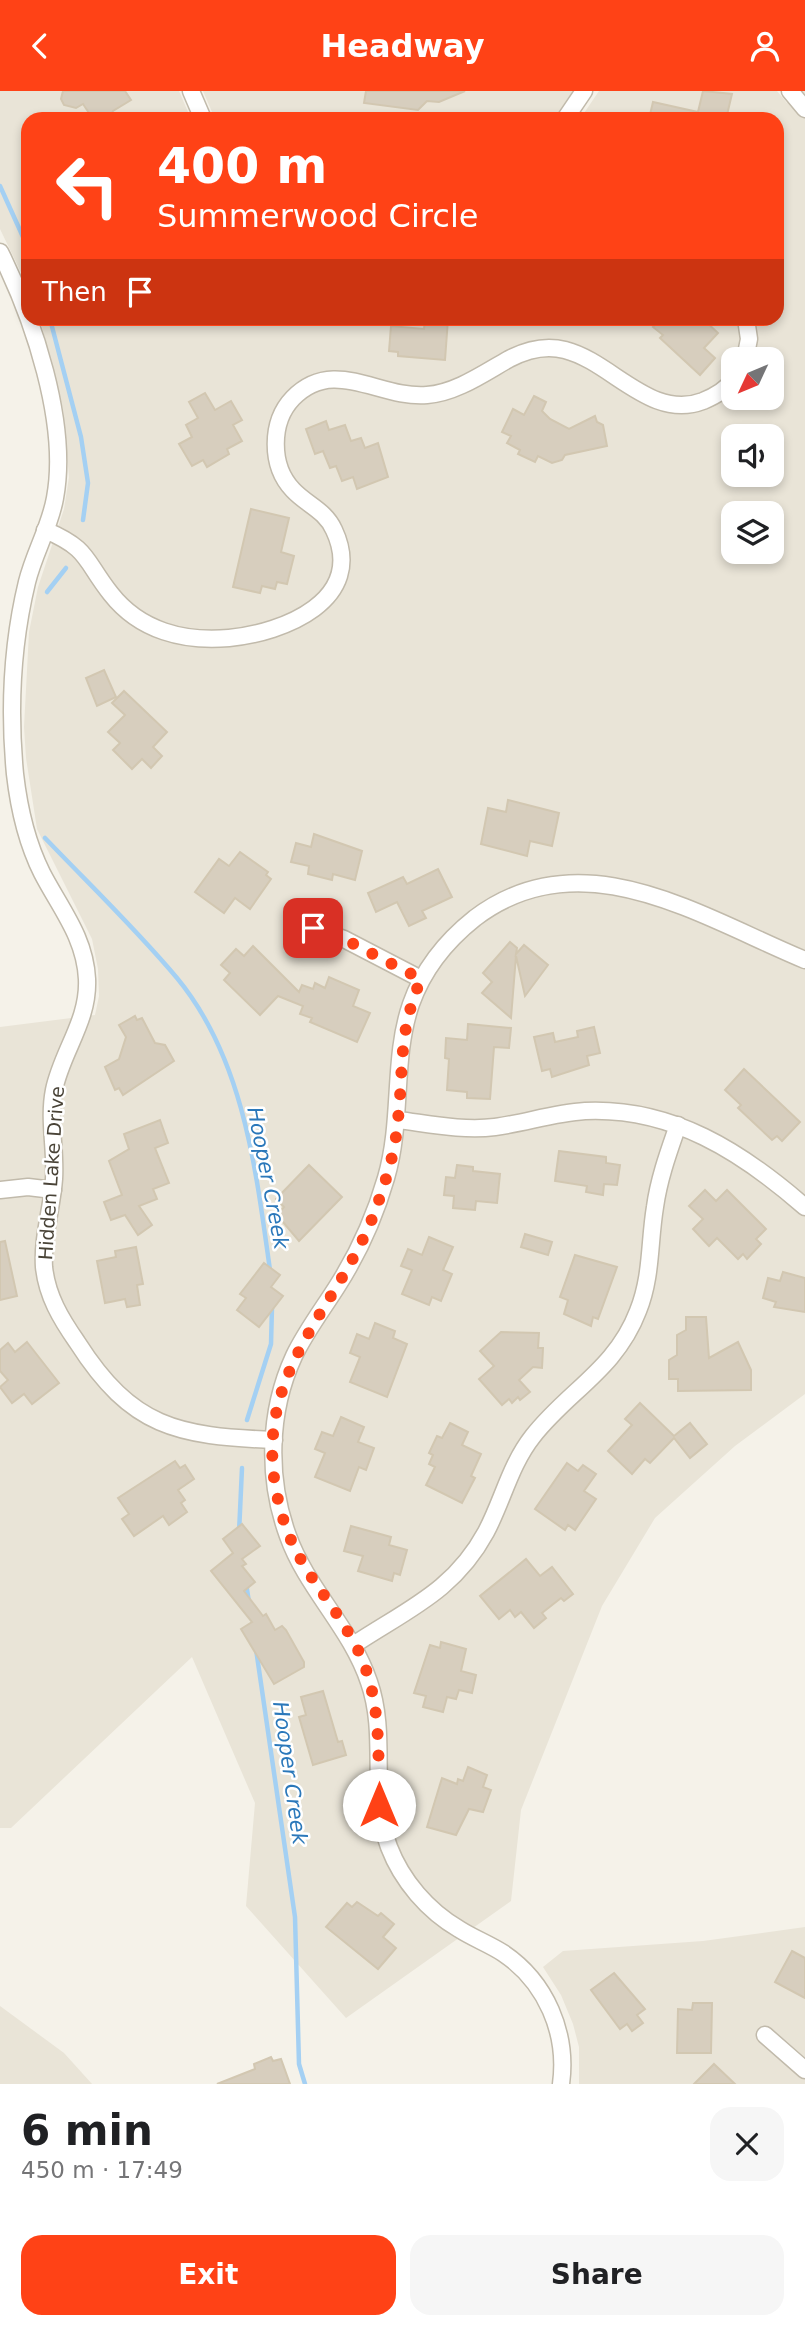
<!DOCTYPE html>
<html lang="en">
<head>
<meta charset="utf-8">
<style>
	body { margin:0; font-family:"DejaVu Sans",sans-serif; background:#f6f6f6; color:#202124; height:100vh; display:flex; flex-direction:column; font-size:26px; white-space:nowrap }
	* { box-sizing:border-box; margin:0 }
	p { font-size:23px; color:#757577 }
	.icon { flex:none; width:38px; height:38px; fill:none; stroke:currentColor; stroke-width:2; stroke-linecap:round; stroke-linejoin:round }
	.map { position:relative; height:1993px; overflow:hidden }
	.panel { display:flex; flex-direction:column; background:#fff; flex:1 }
	.panel>* { flex:none }
	.guide { position:absolute; left:21px; top:21px; width:763px; height:214px; border-radius:21px; box-shadow:0 4px 10px #0003; background:#ff4216; color:#fff; overflow:hidden }
	.needle { width:46px; rotate:226deg }
	.tools { position:absolute; left:721px; top:256px; display:grid; gap:14px }
	.tools a { display:grid; place-items:center; width:63px; height:63px; border-radius:14px; background:#fff; box-shadow:0 4px 10px #0003; font-size:35px }
	.pin { position:absolute; display:grid; place-items:center; width:60px; height:60px; color:#fff; margin:-30px; border-radius:14px; box-shadow:0 4px 10px #0006 }
	.me { position:absolute; width:77px; margin:-38px; rotate:0deg; stroke-linejoin:round; filter:drop-shadow(0 0 5px #0008) }
	.turn { display:flex; align-items:center; gap:24px; height:147px; padding:0 21px; font-size:32px }
	.turn .icon { width:91px; height:91px; stroke-width:2.5 }
	.turn b { display:block; font-size:49px; line-height:60px }
	.then { display:flex; align-items:center; height:66px; padding:0 21px; background:#0003; gap:14px; font-size:26px }
	.round { display:grid; place-items:center; flex:none; width:74px; height:74px; border-radius:21px; background:#f6f6f6 }
	.head { display:flex; align-items:center; justify-content:space-between; height:119px; padding:0 21px }
	h1 { font-size:42px; font-weight:800; line-height:52px }
	.primary-button { display:flex; gap:14px; margin-top:auto; padding:14px 21px }
	.primary-button a { flex:1; height:80px; border-radius:21px; background:#ff4216; color:#fff; font-size:28px; font-weight:800; line-height:80px; text-align:center }
	.primary-button a+a { background:#f6f6f6; color:#202124 }
	header { display:flex; justify-content:space-between; align-items:center; height:91px; padding:0 21px; background:#ff4216; color:#fff; font-size:32px; font-weight:800 }
	.map>svg:first-child { display:block }
	.residential { fill:#e9e4d7; fill-rule:evenodd }
	.lines { fill:none; stroke-linecap:round; stroke-linejoin:round }
	.stream { stroke:#a4d0f3; stroke-width:4.5 }
	.building { fill:#d7cebe; stroke:#d2c7b1; stroke-width:2 }
	.minor-casing { stroke:#c1baab; stroke-width:19 }
	.minor { stroke:#fff; stroke-width:16 }
	.route { stroke:#ff4216; stroke-width:12; stroke-dasharray:0 21.6 }
	.labels { text-anchor:middle; dominant-baseline:central; stroke-width:5; stroke-linejoin:round; paint-order:stroke }
	.street-label { font-size:19px; fill:#494337; stroke:#fff }
	.water-label { font-size:21px; font-style:italic; fill:#2b78ba; stroke:#fff }
</style>
</head>
<body>
<header><svg class="icon" aria-label="back" viewBox="0 0 24 24"><path d="M15 5l-7 7 7 7"/></svg>Headway<svg class="icon" aria-label="person" viewBox="0 0 24 24"><circle cx="12" cy="8" r="4"/><path d="M4 21q1-7 8-7t8 7"/></svg></header>
<div class="map">
<svg width="805" height="1993" viewBox="0 0 805 1993">
	<rect width="100%" height="100%" fill="#f5f2e9"/>
	<!-- residential -->
	<g class="residential">
		<path d="M0 0H179L191 28H28V196L0 138Z"/>
		<path d="M203 0H573L554 28H215Z"/>
		<path d="M599 0H777L787 12 800 0H805V1303L735 1355 655 1427 602 1515 521 1719 511 1810 346 1927 246 1815 255 1712 192 1566 11 1737H0V936L95 924 99 905 98 878 92 848 37 738 26 667 24 636 29 541 38 496 64 418 69 386 63 318 40 228H777V28H580ZM733 268H772V306H733ZM733 345H772V383H733ZM733 422H772V460H733Z"/>
		<path d="M805 1836V1993H579V1956L573 1933 561 1904 543 1876 563 1860 703 1850Z"/>
		<path d="M0 1915 64 1962 92 1993H0Z"/>
	</g>
	<g class="lines">
		<!-- stream -->
		<g class="stream">
			<path d="M0 95 28 157"/>
			<path d="M50 228 81 346 88 392 83 429"/>
			<path d="M47 501 66 477"/>
			<path d="M45 747C89 793 136 838 177 887 244 968 256 1080 270 1179"/>
			<path d="M247 1329 271 1253 272 1216"/>
			<path d="M239 1442 242 1377"/>
			<path d="M246 1492 249 1511"/>
			<path d="M256 1558 295 1826 299 1973 305 1993"/>
		</g>
	</g>
	<!-- building -->
	<g class="building">
		<path d="M63 0H125L131 9 113 20 110 28H93L83 13 76 17 64 14 61 8Z"/>
		<path d="M366 0H465L439 11 427 10 418 19 364 12Z"/>
		<path d="M703 0 732 3 726 28H649L653 11 698 21Z"/>
		<path d="M425 228H448L445 269 398 265V261L389 260 391 235 424 238Z"/>
		<path d="M661 228H703L718 242 704 257 715 267 700 284 660 247 663 244 653 236Z"/>
		<path d="M205 302 215 319 231 310 242 329 233 334 242 350 227 358 229 363 207 376 203 369 192 375 179 353 192 346 186 334 198 327 189 311Z"/>
		<path d="M534 305 546 311 542 320 550 328 569 338 595 325 597 331 603 334 607 355 565 364 562 369 552 372 538 365 535 371 518 363 520 359 507 352 511 345 502 341 513 318 524 324Z"/>
		<path d="M326 330 329 339 345 334 351 350 361 347 365 357 378 352 388 386 357 398 353 386 342 390 336 375 330 377 323 360 315 363 306 338Z"/>
		<path d="M251 418 289 427 281 461 294 465 287 493 277 491 275 498 262 495 260 502 233 496Z"/>
		<path d="M104 579 116 606 97 615 86 587Z"/>
		<path d="M124 600 167 641 153 656 162 665 151 677 142 668 132 678 113 659 120 652 108 641 125 624 112 612Z"/>
		<path d="M508 709 559 722 552 755 530 750 527 765 481 753 488 717 506 721Z"/>
		<path d="M314 743 362 760 355 789 333 783 332 789 308 783 309 775 291 771 296 752 311 756Z"/>
		<path d="M240 761 268 781 266 784 271 788 250 818 235 807 224 822 195 801 219 768 229 775Z"/>
		<path d="M438 778 452 806 422 820 426 827 409 835 397 811 376 821 368 802 403 786 407 793Z"/>
		<path d="M510 851 517 857 516 863 524 854 548 874 525 905 516 865 511 927 482 902 492 891 483 882Z"/>
		<path d="M253 855 299 901 302 894 313 898 315 892 325 897 329 886 359 899 353 915 370 922 357 951 310 931 312 927 300 923 303 915 278 905 260 924 224 889 230 882 221 874 236 858 244 865Z"/>
		<path d="M135 925 137 929 142 927 155 952 165 954 174 970 123 1004 119 997 115 999 105 976 119 968 126 946 119 934Z"/>
		<path d="M468 933 511 937 509 957 494 956 490 1008 467 1007V1001L447 999 449 968 445 967 446 947 467 949Z"/>
		<path d="M594 936 600 962 587 965 589 974 552 986 550 978 542 980 534 946 553 942 555 951 578 946 577 940Z"/>
		<path d="M744 978 800 1031 782 1050 777 1045 772 1049 738 1017 741 1014 725 999Z"/>
		<path d="M160 1029 168 1052 155 1057 169 1092 153 1098 157 1108 139 1115 152 1134 138 1144 125 1124 111 1129 104 1111 122 1104 109 1070 129 1058 124 1043Z"/>
		<path d="M559 1060 606 1066V1072L620 1074 617 1094 604 1093 603 1104 586 1101 587 1095 555 1090Z"/>
		<path d="M309 1074 342 1106 299 1150 277 1124 284 1116 276 1108Z"/>
		<path d="M457 1074 473 1076V1080L500 1083 497 1112 476 1110 475 1119 453 1117 454 1105 444 1104 446 1086 455 1087Z"/>
		<path d="M705 1099 716 1110 727 1099 766 1138 756 1148 761 1153 747 1168 743 1163 738 1168 717 1147 709 1155 693 1138 703 1128 689 1115Z"/>
		<path d="M525 1143 552 1151 548 1164 521 1156Z"/>
		<path d="M429 1146 453 1156 443 1179 452 1183 441 1210 432 1206 429 1214 402 1203 412 1179 401 1175 408 1158 422 1164Z"/>
		<path d="M5 1150 17 1205 0 1209V1151Z"/>
		<path d="M136 1156 143 1193 137 1194 140 1214 127 1216 125 1208 105 1212 97 1170 116 1166 115 1160Z"/>
		<path d="M575 1164 617 1176 598 1228 593 1226 591 1235 564 1223 568 1209 560 1206Z"/>
		<path d="M264 1172 280 1184 271 1196 283 1205 259 1236 237 1219 246 1207 240 1203Z"/>
		<path d="M783 1181 805 1187V1221L774 1216 776 1211 763 1207 768 1187 780 1190Z"/>
		<path d="M686 1226H706L709 1267 738 1251 751 1279V1299L678 1300V1288H669V1269L677 1264V1244L686 1239Z"/>
		<path d="M375 1232 395 1240 393 1247 407 1253 387 1306 350 1291 360 1266 350 1262 357 1243 369 1248Z"/>
		<path d="M501 1241 539 1242 538 1257H543L542 1277 533 1276 519 1289 530 1301 520 1309 518 1306 512 1312 509 1308 502 1314 479 1288 494 1275 480 1260Z"/>
		<path d="M27 1251 59 1292 32 1313 24 1303 12 1312 0 1296 8 1289 0 1280V1259L8 1252 15 1261Z"/>
		<path d="M640 1312 674 1345 690 1332 707 1353 690 1367 674 1347 650 1372 645 1368 632 1383 608 1360 632 1334 625 1328Z"/>
		<path d="M341 1326 364 1336 358 1351 374 1357 366 1379 359 1376 350 1400 315 1386 325 1362 315 1358 322 1341 333 1345Z"/>
		<path d="M450 1332 468 1341 462 1354 481 1363 471 1385 475 1387 462 1412 426 1394 435 1376 429 1373 433 1364 429 1362 437 1345 442 1347Z"/>
		<path d="M175 1370 180 1377 185 1374 194 1388 178 1399 185 1409 181 1412 187 1421 169 1434 163 1425 134 1445 122 1428 129 1423 118 1407Z"/>
		<path d="M567 1372 578 1380 583 1374 596 1383 584 1400 596 1408 575 1439 568 1434 565 1439 535 1418Z"/>
		<path d="M242 1433 260 1455 242 1468 246 1473 242 1475 255 1491 244 1500 263 1525 266 1523 275 1539 282 1535 286 1539 304 1571V1576L274 1593 241 1538 252 1531 211 1480 233 1462 223 1448Z"/>
		<path d="M351 1435 391 1446 389 1454 407 1459 400 1484 394 1482 392 1490 358 1480 363 1465 344 1460Z"/>
		<path d="M526 1468 540 1485 552 1476 573 1503 564 1510 561 1507 542 1522 546 1527 534 1537 521 1521 515 1526 510 1519 499 1528 480 1505Z"/>
		<path d="M441 1551 466 1558 461 1580 476 1584 472 1602 459 1599 456 1608 447 1606 443 1621 423 1616 426 1605 414 1602 430 1554 440 1557Z"/>
		<path d="M323 1600 338 1651 342 1650 346 1664 313 1674 299 1626 306 1624 301 1606Z"/>
		<path d="M468 1676 487 1684 483 1696 491 1699 483 1721 469 1718 456 1744 427 1736 442 1687 457 1693 458 1688 463 1690Z"/>
		<path d="M357 1811 378 1825 381 1822 394 1833 383 1846 396 1857 378 1878 326 1836 347 1812 352 1816Z"/>
		<path d="M792 1860 805 1867V1907L775 1891Z"/>
		<path d="M614 1882 645 1918 637 1924 643 1932 632 1940 627 1933 620 1938 591 1899Z"/>
		<path d="M693 1912H712L711 1962H677L678 1918 692 1919Z"/>
		<path d="M271 1966 273 1970 281 1968 290 1993H217L255 1978 254 1973Z"/>
		<path d="M714 1973 735 1993H694Z"/>
	</g>
	<g class="lines">
		<!-- minor casing -->
		<g class="minor-casing">
			<g id="minor">
				<path d="M191 0 203 28"/>
				<path d="M790 0 805 18"/>
				<path d="M565 28 584 0"/>
				<path d="M0 161C33 227 69 332 55 407 50 436 34 462 27 491 12 553 9 620 15 683 19 718 26 750 42 782 60 817 85 846 87 888 89 930 62 960 54 999 48 1029 56 1058 54 1088 52 1117 42 1147 44 1176 47 1205 61 1228 77 1251 132 1337 177 1345 274 1349"/>
				<path d="M745 268 749 248 746 228"/>
				<path d="M45 439C90 458 84 469 111 503 140 540 184 551 229 547 283 542 367 509 334 439 325 419 307 414 293 399 270 375 270 331 293 307 334 265 379 308 427 304 456 302 484 282 509 268 526 259 546 254 565 259 612 271 651 330 703 310 715 305 726 299 733 289"/>
				<path d="M313 837 344 848 421 888"/>
				<path d="M398 1029C430 1033 463 1040 495 1036 525 1032 554 1022 585 1020 672 1016 742 1061 805 1116"/>
				<path d="M0 1099 28 1096 53 1099"/>
				<path d="M355 1553C408 1518 454 1500 486 1441 503 1409 510 1374 533 1345 568 1300 616 1278 638 1220 652 1185 649 1152 655 1116 659 1087 669 1060 678 1034"/>
				<path d="M765 1944 805 1979"/>
				<path d="M561 1993C568 1942 546 1891 503 1862 489 1853 473 1847 459 1838 428 1820 402 1790 389 1756 369 1703 388 1645 369 1591 351 1537 307 1498 288 1445 267 1388 268 1321 294 1265 306 1240 323 1218 338 1194 359 1161 375 1125 386 1087 403 1029 392 968 411 913 423 879 446 850 475 827 582 746 701 826 805 869"/>
			</g>
		</g>
		<!-- minor -->
		<use href="#minor" class="minor"/>
	</g>
	<g class="lines">
		<!-- route -->
		<path class="route" d="M313 837 344 848 421 888C398 942 404 973 398 1028 396 1055 389 1080 380 1106 346 1214 250 1276 277 1404 291 1473 324 1496 355 1553 382 1604 378 1658 379 1714"/>
	</g>
	<g class="labels">
		<!-- street labels -->
		<g class="street-label">
			<text transform="translate(51 1082) rotate(-86)">Hidden Lake Drive</text>
		</g>
		<!-- water labels -->
		<g class="water-label">
			<text transform="translate(268 1087) rotate(79)">Hooper Creek</text>
			<text transform="translate(290 1682) rotate(82)">Hooper Creek</text>
		</g>
	</g>
</svg>
<div class="tools">
<a><svg class="needle" viewBox="-14 -14 28 28"><path d="M0-13l5 13h-10z" fill="#e53935"/><path d="M0 13l5-13h-10z" fill="#757577"/></svg></a>
<a><svg class="icon" aria-label="sound" viewBox="0 0 24 24"><path d="M4 9h4l5-4v14l-5-4H4zM17 9q2 3 0 6"/></svg></a>
<a><svg class="icon" aria-label="layers" viewBox="0 0 24 24"><path d="M12 4l9 5-9 5-9-5zM3 14l9 5 9-5"/></svg></a>
</div>
<div class="pin" style="left:313px;top:837px;background:#d93025"><svg class="icon" aria-label="arrive" viewBox="0 0 24 24"><path d="M6 21V4h12l-3 4 3 4H6"/></svg></div>
<svg class="me" style="left:379px;top:1714px" viewBox="-20 -20 40 40"><circle r="19" fill="#fff"/><path d="M0-13L10 11 0 6-10 11z" fill="#ff4216"/></svg>
<div class="guide">
<div class="turn"><svg class="icon" aria-label="left" viewBox="0 0 24 24"><path d="M17 20v-9H6M10 6l-5 5 5 5"/></svg><div><b>400 m</b>Summerwood Circle</div></div>
<div class="then">Then<svg class="icon" aria-label="arrive" viewBox="0 0 24 24"><path d="M6 21V4h12l-3 4 3 4H6"/></svg></div>
</div>
</div>
<section class="panel">
<div class="head"><div><h1>6 min</h1><p>450 m · 17:49</p></div><a class="round"><svg class="icon" aria-label="close" viewBox="0 0 24 24"><path d="M6 6l12 12M18 6L6 18"/></svg></a></div>
<div class="primary-button"><a>Exit</a><a>Share</a></div>
</section>
</body>
</html>
